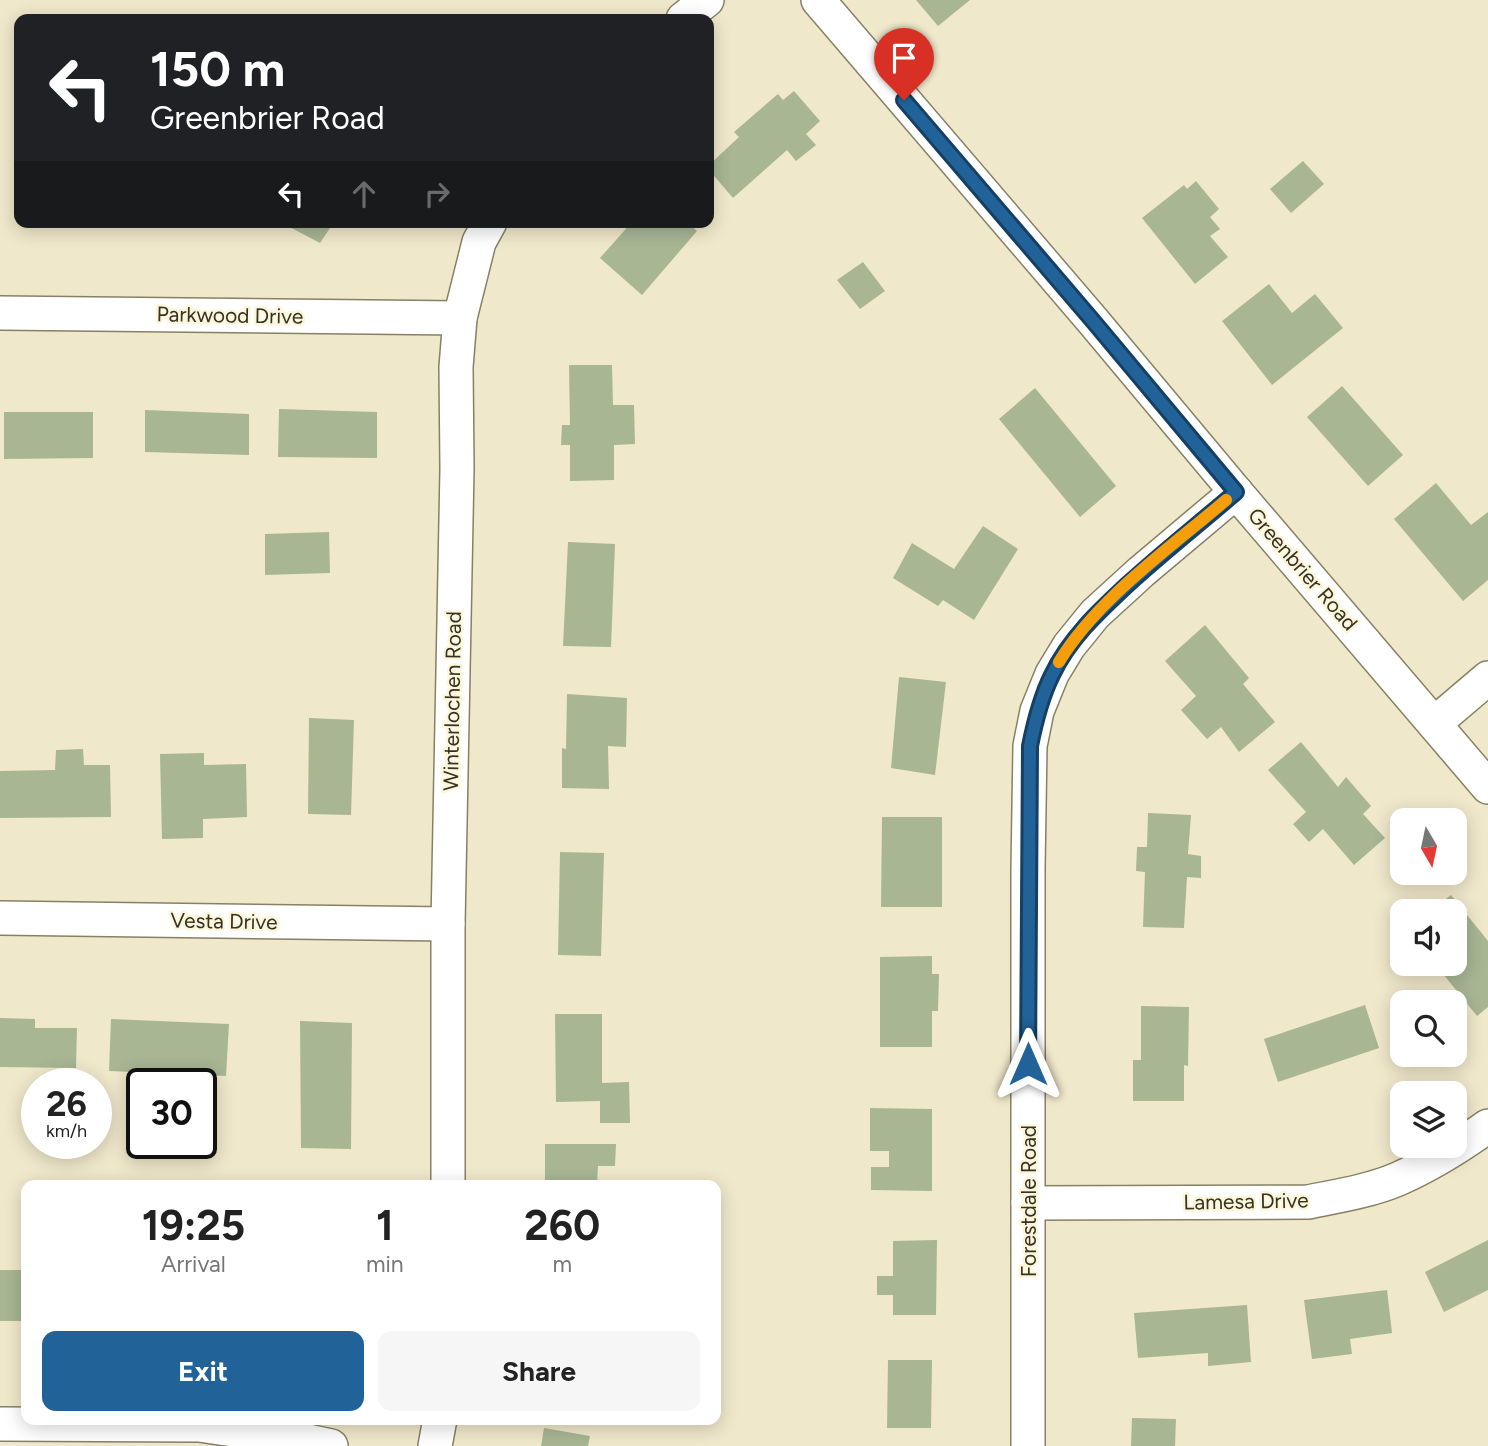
<!DOCTYPE html>
<html lang="en">
<head>
<meta charset="utf-8">
<style>
	body { margin:0; font-family:Figtree,sans-serif; background:#f6f6f6; color:#222; height:100vh; display:flex; flex-direction:column; font-size:26px; white-space:nowrap }
	* { box-sizing:border-box; margin:0 }
	p { font-size:23px; color:#767676 }
	.icon { flex:none; width:38px; height:38px; fill:none; stroke:currentColor; stroke-width:2; stroke-linecap:round; stroke-linejoin:round }
	.map { position:relative; flex:1; overflow:hidden }
	.sheet { position:absolute; left:21px; top:1180px; width:700px; height:245px; display:flex; flex-direction:column; background:#fff; border-radius:14px; box-shadow:0 4px 18px #0003 }
	.sheet>* { flex:none }
	.guide { position:absolute; left:14px; top:14px; width:700px; height:214px; border-radius:14px; box-shadow:0 4px 18px #0003; background:#202124; color:#fff; overflow:hidden }
	.needle { width:46px; rotate:171deg }
	.tools { position:absolute; left:1390px; top:808px; display:grid; gap:14px }
	.tools a { display:grid; place-items:center; width:77px; height:77px; border-radius:14px; background:#fff; box-shadow:0 4px 18px #0003; font-size:35px }
	.speed { position:absolute; left:21px; top:1068px; display:flex; gap:14px; font-size:35px; font-weight:700; text-align:center }
	.speed>* { display:grid; place-content:center; width:91px; height:91px; border-radius:50%; background:#fff; box-shadow:0 4px 18px #0003; line-height:1 }
	.speed small { font-size:18px; font-weight:400 }
	.speed .limit { border:4px solid #111; border-radius:10px; background:#fff; color:#111 }
	.pin { position:absolute; display:grid; place-items:center; width:60px; height:60px; color:#fff; margin:-72px -30px; border-radius:50% 50% 50% 0; rotate:-45deg; box-shadow:0 0 7px #0007 }
	.pin .icon { rotate:45deg }
	.me { position:absolute; width:77px; margin:-38px; rotate:0deg; stroke-linejoin:round; filter:drop-shadow(0 0 5px #0008) }
	.turn { display:flex; align-items:center; gap:24px; height:147px; padding:0 21px; font-size:32px }
	.turn .icon { width:91px; height:91px; stroke-width:2.5 }
	.turn b { display:block; font-size:49px; line-height:60px }
	.lanes { display:flex; align-items:center; height:66px; padding:0 21px; background:#0003; justify-content:center; gap:35px; direction:ltr }
	.lanes .off { opacity:.35 }
	.eta { display:flex; justify-content:space-evenly; align-items:center; height:119px; text-align:center }
	.eta b { font-size:42px; font-weight:700; line-height:49px }
	.primary-button { display:flex; gap:14px; margin-top:auto; padding:14px 21px }
	.primary-button a { flex:1; height:80px; border-radius:14px; background:#216298; color:#fff; font-size:28px; font-weight:700; line-height:80px; text-align:center }
	.primary-button a+a { background:#f6f6f6; color:#222 }
	.map>svg:first-child { display:block }
	.building { fill:#a8b694 }
	.lines { fill:none; stroke-linecap:round; stroke-linejoin:round }
	.minor-casing { stroke:#868065; stroke-width:36 }
	.minor { stroke:#fff; stroke-width:33 }
	.route-casing { stroke:#154063; stroke-width:18 }
	.route { stroke:#216298; stroke-width:12 }
	.slow { stroke:#f59e0b; stroke-width:12 }
	.labels { text-anchor:middle; dominant-baseline:central; stroke-width:5; stroke-linejoin:round; paint-order:stroke }
	.street-label { font-size:21px; fill:#353227; stroke:#fdf6d8 }
</style>
</head>
<body>
<div class="map">
<svg width="1488" height="1446" viewBox="0 0 1488 1446">
	<rect width="100%" height="100%" fill="#f0e8cb"/>
	<!-- building -->
	<g class="building">
		<path d="M916 0H970L938 26Z"/>
		<path d="M794 91 820 121 806 134 816 145 796 161 787 150 733 198 709 170V165L739 137 734 132 778 94 783 100Z"/>
		<path d="M1303 161 1324 184 1291 213 1270 189Z"/>
		<path d="M1196 181 1219 209 1210 217 1220 229 1210 236 1228 257 1195 284 1142 218 1184 185 1187 189Z"/>
		<path d="M280 222H334L320 243Z"/>
		<path d="M632 222H687L697 231 642 295 600 258Z"/>
		<path d="M863 262 885 291 860 309 837 280Z"/>
		<path d="M1269 284 1292 313 1315 294 1343 328 1272 385 1222 321Z"/>
		<path d="M569 365H612L613 405H634L635 444 614 445V480L570 481V445H561L562 425H570Z"/>
		<path d="M1342 386 1403 455 1368 486 1307 417Z"/>
		<path d="M1035 388 1116 486 1080 517 999 419Z"/>
		<path d="M279 409 377 412V458L278 457Z"/>
		<path d="M145 410 249 414V455L145 452Z"/>
		<path d="M4 412H93V458L4 459Z"/>
		<path d="M1436 483 1471 525 1488 512V580L1463 601 1394 519Z"/>
		<path d="M983 526 1018 549 974 620 943 600 938 606 893 578 912 543 954 569Z"/>
		<path d="M329 532 330 573 265 575V534Z"/>
		<path d="M568 542 615 544 611 647 563 646Z"/>
		<path d="M1205 625 1249 678 1243 684 1275 722 1239 752 1221 727 1207 739 1181 710 1196 696 1165 661Z"/>
		<path d="M899 677 946 682 935 775 891 768Z"/>
		<path d="M567 694 627 698 626 747 608 746 609 789 562 788V748L566 749Z"/>
		<path d="M309 718 354 720 351 815 308 814Z"/>
		<path d="M1301 742 1338 787 1346 777 1371 806 1363 814 1385 838 1354 865 1323 829 1309 842 1293 824 1306 812 1268 770Z"/>
		<path d="M83 749 84 765H110L111 817 0 818V771L55 770 56 750Z"/>
		<path d="M204 753V765L246 764 247 817 203 819V838L162 839 160 754Z"/>
		<path d="M1148 813 1191 815 1188 854 1201 856V878L1187 877 1184 928 1143 927 1145 872 1136 871 1137 847H1147Z"/>
		<path d="M882 817H942V907H881Z"/>
		<path d="M560 852 604 853 601 956 558 955Z"/>
		<path d="M1451 895 1488 941V1007L1477 1016 1435 964H1454V912H1429Z"/>
		<path d="M932 956V974H939L938 1011H932V1047H880V957Z"/>
		<path d="M1365 1005 1379 1048 1278 1082 1264 1039Z"/>
		<path d="M1141 1006 1189 1007 1188 1066 1184 1065V1101H1133V1060H1141Z"/>
		<path d="M555 1014H602V1083L629 1082 630 1123H600V1101L556 1102Z"/>
		<path d="M0 1018 35 1019V1028H77L76 1068 0 1067Z"/>
		<path d="M111 1019 229 1024 226 1076 109 1071Z"/>
		<path d="M300 1021 352 1023 351 1149 301 1148Z"/>
		<path d="M870 1108 932 1109V1191L871 1190V1167H889V1151H870Z"/>
		<path d="M545 1144H616L615 1166H598L597 1185H545Z"/>
		<path d="M937 1240 936 1315H893V1295H877V1276H893V1241Z"/>
		<path d="M1488 1240V1290L1444 1312 1425 1272Z"/>
		<rect x="0" y="1270" width="26" height="51"/>
		<path d="M1387 1290 1392 1333 1350 1339 1352 1354 1312 1359 1304 1300Z"/>
		<path d="M1247 1305 1251 1362 1208 1366V1353L1138 1358 1134 1313Z"/>
		<path d="M888 1360H932L931 1428H887Z"/>
		<path d="M1132 1418 1176 1419 1175 1446H1131Z"/>
		<path d="M544 1428 590 1436 588 1446H541Z"/>
	</g>
	<g class="lines">
		<!-- minor casing -->
		<g class="minor-casing">
			<g id="minor">
				<path d="M818 0 1093 321 1236 492 1488 787"/>
				<path d="M683 19 707 0"/>
				<path d="M0 313 460 318"/>
				<path d="M1435 723 1488 678"/>
				<path d="M0 918 448 924"/>
				<path d="M448 1185V924L457 469 456 367 460 318 479 242 490 222"/>
				<path d="M1028 1203 1308 1202C1338 1196 1370 1191 1398 1179 1430 1165 1460 1146 1488 1126"/>
				<path d="M0 1424 199 1425 303 1440 331 1446"/>
				<path d="M435 1446 440 1419"/>
				<path d="M1028 1446V869L1030 746 1037 711 1052 674 1069 646 1095 614 1141 572 1236 492"/>
			</g>
		</g>
		<!-- minor -->
		<use href="#minor" class="minor"/>
	</g>
	<g class="lines">
		<!-- route casing -->
		<g class="route-casing">
			<path id="route" d="M904 100 1093 321 1236 492C1200 523 1162 553 1127 585 1098 612 1069 639 1052 675 1041 697 1035 721 1030 746L1028 1064"/>
		</g>
		<!-- route -->
		<use href="#route" class="route"/>
		<!-- slow -->
		<path class="slow" d="M1059 662C1097 599 1170 548 1226 500"/>
	</g>
	<g class="labels">
		<!-- street labels -->
		<g class="street-label">
			<text transform="translate(230 315) rotate(1)">Parkwood Drive</text>
			<text transform="translate(1303 569) rotate(49)">Greenbrier Road</text>
			<text transform="translate(452 701) rotate(-89)">Winterlochen Road</text>
			<text transform="translate(224 921) rotate(1)">Vesta Drive</text>
			<text transform="translate(1028 1201) rotate(-90)">Forestdale Road</text>
			<text transform="translate(1246 1201) rotate(-1)">Lamesa Drive</text>
		</g>
	</g>
</svg>
<div class="tools">
<a><svg class="needle" viewBox="-14 -14 28 28"><path d="M0-13l5 13h-10z" fill="#e53935"/><path d="M0 13l5-13h-10z" fill="#767676"/></svg></a>
<a><svg class="icon" aria-label="sound" viewBox="0 0 24 24"><path d="M4 9h4l5-4v14l-5-4H4zM17 9q2 3 0 6"/></svg></a>
<a><svg class="icon" aria-label="search" viewBox="0 0 24 24"><circle cx="10" cy="10" r="6"/><path d="M15 15l6 6"/></svg></a>
<a><svg class="icon" aria-label="layers" viewBox="0 0 24 24"><path d="M12 4l9 5-9 5-9-5zM3 14l9 5 9-5"/></svg></a>
</div>
<div class="speed"><div>26<small>km/h</small></div><div class="limit">30</div></div>
<div class="pin" style="left:904px;top:100px;background:#d93025"><svg class="icon" aria-label="arrive" viewBox="0 0 24 24"><path d="M6 21V4h12l-3 4 3 4H6"/></svg></div>
<svg class="me" style="left:1028px;top:1064px" viewBox="-20 -20 40 40"><path d="M0-17L14 15 0 8-14 15z" fill="#216298" stroke="#fff" stroke-width="4"/></svg>
<div class="guide">
<div class="turn"><svg class="icon" aria-label="left" viewBox="0 0 24 24"><path d="M17 20v-9H6M10 6l-5 5 5 5"/></svg><div><b>150 m</b>Greenbrier Road</div></div>
<div class="lanes"><svg class="icon" aria-label="left" viewBox="0 0 24 24"><path d="M17 20v-9H6M10 6l-5 5 5 5"/></svg><svg class="icon off" aria-label="ahead" viewBox="0 0 24 24"><path d="M12 20V5M6 11l6-6 6 6"/></svg><svg class="icon off" aria-label="right" viewBox="0 0 24 24"><path d="M7 20v-9h11M14 6l5 5-5 5"/></svg></div>
</div>
<section class="sheet">
<div class="eta">
<div><b>19:25</b><p>Arrival</p></div>
<div><b>1</b><p>min</p></div>
<div><b>260</b><p>m</p></div>
</div>
<div class="primary-button"><a>Exit</a><a>Share</a></div>
</section>
</div>
</body>
</html>
